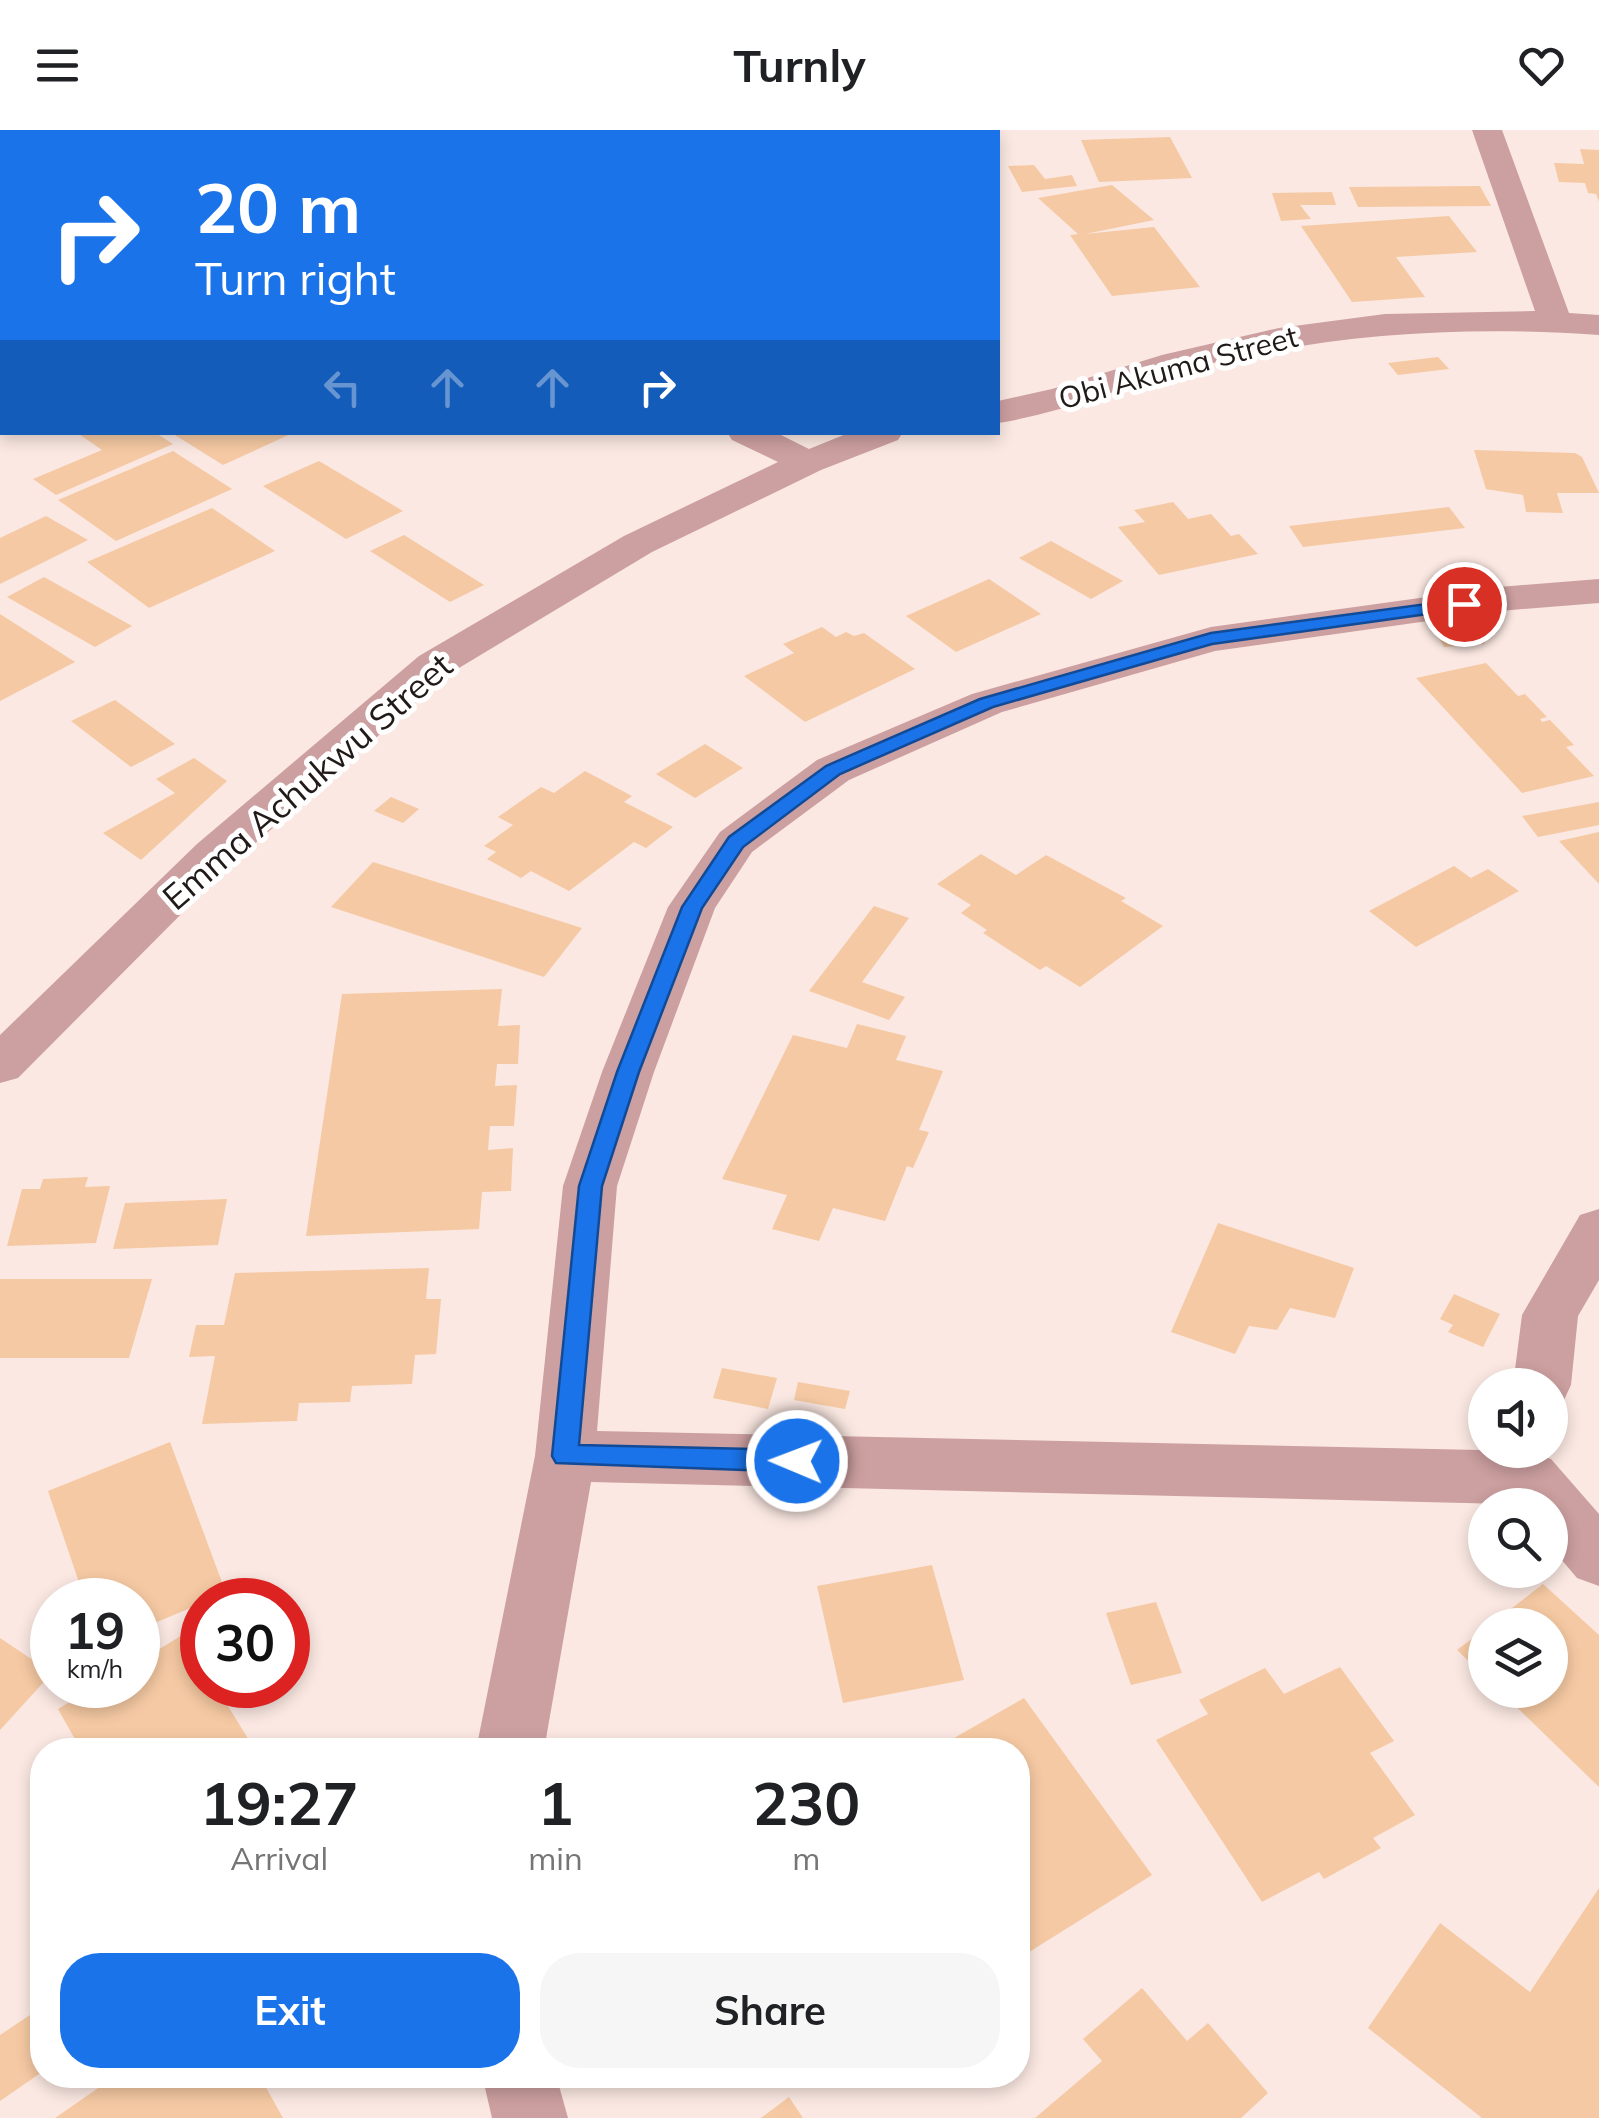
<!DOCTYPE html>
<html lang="en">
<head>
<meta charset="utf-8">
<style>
	body { margin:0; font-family:Mulish,sans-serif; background:#f6f6f6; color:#202124; height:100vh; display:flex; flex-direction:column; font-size:38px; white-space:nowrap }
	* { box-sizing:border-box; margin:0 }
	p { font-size:32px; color:#757577 }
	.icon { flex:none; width:55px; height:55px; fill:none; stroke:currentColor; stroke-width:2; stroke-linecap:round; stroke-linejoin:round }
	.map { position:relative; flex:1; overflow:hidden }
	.panel { position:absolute; left:30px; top:1608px; width:1000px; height:350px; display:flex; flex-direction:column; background:#fff; border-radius:40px; box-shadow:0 5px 15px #0003 }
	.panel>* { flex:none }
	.guide { position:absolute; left:0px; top:0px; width:1000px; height:305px; box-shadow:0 5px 15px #0003; background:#1a73e8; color:#fff; overflow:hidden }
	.tools { position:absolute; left:1468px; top:1238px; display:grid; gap:20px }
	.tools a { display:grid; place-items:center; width:100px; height:100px; border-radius:50%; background:#fff; box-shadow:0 5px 15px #0003; font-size:50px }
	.speed { position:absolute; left:30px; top:1448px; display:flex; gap:20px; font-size:50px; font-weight:700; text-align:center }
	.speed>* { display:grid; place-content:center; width:130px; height:130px; border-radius:50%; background:#fff; box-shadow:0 5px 15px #0003; line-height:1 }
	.speed small { font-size:25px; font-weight:400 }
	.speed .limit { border:15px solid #d22; background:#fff; color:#111 }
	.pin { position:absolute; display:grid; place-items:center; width:85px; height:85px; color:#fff; margin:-42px; border:5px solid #fff; border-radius:50%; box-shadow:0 2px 10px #0007 }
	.me { position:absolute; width:110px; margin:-55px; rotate:271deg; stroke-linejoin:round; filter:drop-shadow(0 0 8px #0008) }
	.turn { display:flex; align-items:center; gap:35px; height:210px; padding:0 30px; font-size:45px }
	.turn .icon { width:130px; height:130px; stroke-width:2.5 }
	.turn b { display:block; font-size:70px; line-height:85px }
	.lanes { display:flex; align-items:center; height:95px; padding:0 30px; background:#0003; justify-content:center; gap:50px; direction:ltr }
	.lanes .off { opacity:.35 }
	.eta { display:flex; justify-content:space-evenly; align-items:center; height:170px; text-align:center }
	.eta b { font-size:60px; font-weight:700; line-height:70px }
	.button { display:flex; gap:20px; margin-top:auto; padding:20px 30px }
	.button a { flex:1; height:115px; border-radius:40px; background:#1a73e8; color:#fff; font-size:40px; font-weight:700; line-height:115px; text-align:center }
	.button a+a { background:#f6f6f6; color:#202124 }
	header { display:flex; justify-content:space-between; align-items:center; height:130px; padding:0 30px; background:#fff; font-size:45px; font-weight:700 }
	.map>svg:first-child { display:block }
	.building { fill:#f5c9a3 }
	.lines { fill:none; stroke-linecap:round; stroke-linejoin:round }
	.minor { fill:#cc9fa0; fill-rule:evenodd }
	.tertiary { fill:#cc9fa0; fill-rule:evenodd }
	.route { fill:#1a73e8; stroke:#114b97; stroke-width:2.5 }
	.labels { text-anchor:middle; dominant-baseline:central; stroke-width:10; stroke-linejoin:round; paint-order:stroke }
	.far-street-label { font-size:30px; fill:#201a18; stroke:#fff }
	.street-label { font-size:35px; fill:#201a18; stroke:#fff }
</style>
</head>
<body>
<header><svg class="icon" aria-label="menu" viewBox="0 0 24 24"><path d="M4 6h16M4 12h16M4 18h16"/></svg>Turnly<svg class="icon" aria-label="heart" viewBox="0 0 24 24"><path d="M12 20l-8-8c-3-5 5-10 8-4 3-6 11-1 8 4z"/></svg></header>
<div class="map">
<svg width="1599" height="1988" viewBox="0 0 1599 1988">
	<rect width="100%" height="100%" fill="#fbe8e2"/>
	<!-- building -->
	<g class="building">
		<path d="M1170 7 1192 48 1099 52 1081 10Z"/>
		<path d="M1580 19 1599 20V72L1596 64 1588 63 1585 53 1559 52 1554 33 1584 34Z"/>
		<path d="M1034 35 1045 49 1072 45 1077 56 1022 62 1008 36Z"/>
		<path d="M1112 55 1154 90 1085 104 1154 97 1200 157 1112 166 1070 105 1078 104 1038 68Z"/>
		<path d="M1480 56 1491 76 1358 77 1349 57Z"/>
		<path d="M1332 62 1336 75H1300L1311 89 1281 91 1272 63Z"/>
		<path d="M1449 86 1477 122 1396 127 1425 167 1352 172 1301 96Z"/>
		<path d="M1438 227 1449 239 1398 245 1388 233Z"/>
		<path d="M76 302H154L173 314 56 365 33 349 102 320Z"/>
		<path d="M170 302H295L223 335Z"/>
		<path d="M1474 320 1575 323 1582 327 1599 363H1557L1563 383 1526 382 1523 365 1486 359Z"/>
		<path d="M173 321 232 359 116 411 58 370Z"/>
		<path d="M319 331 403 381 346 409 263 356Z"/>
		<path d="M1173 372 1188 389 1211 384 1231 406 1239 404 1258 424 1159 445 1118 397 1145 392 1134 380Z"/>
		<path d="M1449 377 1465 398 1303 417 1289 396Z"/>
		<path d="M212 378 275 421 149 478 87 432Z"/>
		<path d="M46 386 88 410 0 454V408Z"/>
		<path d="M404 405 484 455 450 472 370 421Z"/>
		<path d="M1051 411 1123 451 1091 469 1019 428Z"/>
		<path d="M44 447 132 496 95 517 7 467Z"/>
		<path d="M989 449 1041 484 956 522 906 486Z"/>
		<path d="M0 484 75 532 0 571Z"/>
		<path d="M822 497 836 507 846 502 854 506 864 503 915 539 805 592 744 546 794 523 783 514Z"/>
		<path d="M1477 500 1485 514 1444 517 1436 503Z"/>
		<path d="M1486 533 1518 566 1525 564 1547 587 1540 589 1542 592 1550 590 1574 615 1566 617 1594 646 1522 663 1416 548Z"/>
		<path d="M115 570 175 614 131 637 71 591Z"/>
		<path d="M705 614 743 638 695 668 656 644Z"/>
		<path d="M194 628 227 651 141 730 103 703 175 663 156 649Z"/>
		<path d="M585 641 632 666 624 672 673 697 646 718 634 712 569 761 531 741 521 748 487 729 496 722 484 716 513 695 498 687 541 657 554 663Z"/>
		<path d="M391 667 419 679 403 693 374 681Z"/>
		<path d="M1599 672V695L1538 707 1522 686Z"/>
		<path d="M1599 702V754L1559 711Z"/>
		<path d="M981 724 1016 745 1046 725 1126 768 1121 771 1163 796 1080 857 1046 836 1040 840 983 803 987 800 961 783 971 775 937 754Z"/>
		<path d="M373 732 582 798 544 847 331 777Z"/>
		<path d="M1454 736 1471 748 1488 739 1519 761 1416 817 1369 781Z"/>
		<path d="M874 776 909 788 862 852 905 867 889 890 809 861Z"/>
		<path d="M502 859 498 896 520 895 518 934H497L495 956 517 955 514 996H490L488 1020 513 1018 511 1061 482 1062 479 1099 306 1106 342 864Z"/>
		<path d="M857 894 906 906 896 930 943 941 919 1000 929 1002 913 1038 907 1036 885 1091 833 1078 819 1111 772 1099 787 1065 722 1049 793 905 847 918Z"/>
		<path d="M88 1047 85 1057 110 1056 96 1113 7 1116 22 1059H40L43 1049Z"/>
		<path d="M227 1069 218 1115 113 1119 125 1073Z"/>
		<path d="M1218 1093 1354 1138 1335 1188 1290 1178 1277 1200 1249 1196 1235 1224 1171 1202Z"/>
		<path d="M429 1138 426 1169H441L436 1224 415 1225 412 1254 352 1256 350 1272 299 1273 297 1291 202 1294 215 1226 189 1227 196 1195H224L235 1143Z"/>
		<path d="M0 1149H152L129 1228H0Z"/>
		<path d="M1454 1164 1500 1184 1483 1217 1448 1202 1453 1195 1440 1189Z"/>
		<path d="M722 1238 777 1248 768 1279 713 1268Z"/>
		<path d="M798 1252 850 1261 845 1279 794 1270Z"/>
		<path d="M170 1312 226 1463 138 1500V1470H85L48 1361Z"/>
		<path d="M932 1435 964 1550 843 1573 817 1456Z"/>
		<path d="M1543 1454 1599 1505V1657L1499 1560H1550V1495H1490Z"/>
		<path d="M1156 1472 1182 1543 1131 1555 1106 1483Z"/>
		<path d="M1485 1499V1547L1457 1520Z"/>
		<path d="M184 1504 202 1534V1555H215L255 1620H81L58 1579 98 1555H138V1532Z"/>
		<path d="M0 1508 52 1543 0 1600Z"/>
		<path d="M1340 1537 1394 1611 1370 1623 1415 1685 1373 1708 1381 1718 1324 1749 1319 1742 1262 1772 1156 1610 1208 1584 1199 1570 1265 1538 1284 1564Z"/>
		<path d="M1024 1568 1152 1745 1018 1829V1620H933Z"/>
		<path d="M1599 1758V1988H1482L1368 1898 1440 1793 1530 1862Z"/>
		<path d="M1142 1858 1187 1911 1208 1893 1268 1963 1241 1988H1035L1102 1931 1083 1909Z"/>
		<path d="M42 1877V1942L0 1971V1905Z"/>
		<path d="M117 1945H259L283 1988H55Z"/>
		<path d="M789 1967 803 1988H761Z"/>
	</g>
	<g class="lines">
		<!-- minor -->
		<g class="minor">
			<path d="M1472 0H1502L1569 183 1599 185V205C1460 195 1324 204 1189 239 1125 255 1064 283 998 293V271L1052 259 1162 225 1279 198 1385 184 1535 181Z"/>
			<path d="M727 302H775L809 319 851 302H903L898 310 821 340 652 422 449 544 229 736 18 948 0 953V905L197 714 419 526 624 406 778 332 732 310Z"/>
			<path d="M1599 449V473L1499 481 1215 521 1002 582 849 650 752 722 715 778 654 942 617 1056 597 1301 1530 1321 1551 1329 1599 1384V1456L1577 1448 1550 1416V1375L591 1352 544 1620H476L535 1326 563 1056 602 942 668 777 720 702 817 630 972 564 1211 497 1499 457Z"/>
			<path d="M1599 1079V1150L1578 1186 1571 1255 1563 1272 1550 1276V1255H1513L1522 1185 1580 1085Z"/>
			<path d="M482 1945H556L568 1988H492Z"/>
		</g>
		<!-- tertiary -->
		<path class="tertiary" d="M2 219V241L0 242V220Z"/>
	</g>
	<!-- route -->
	<path class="route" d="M1464 469 1472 474 1470 478 1212 514 993 577 840 644 743 717 702 778 639 942 602 1056 579 1315 797 1320 806 1323 810 1331 806 1339 797 1342 556 1333 552 1326 579 1056 617 942 682 777 729 707 826 636 980 569 1211 503Z"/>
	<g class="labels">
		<!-- far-street labels -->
		<g class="far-street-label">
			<text transform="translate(1178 237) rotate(-15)">Obi Akuma Street</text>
		</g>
		<!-- street labels -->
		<g class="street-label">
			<text transform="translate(307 651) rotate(-41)">Emma Achukwu Street</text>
		</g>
	</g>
</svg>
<div class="tools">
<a><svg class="icon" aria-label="sound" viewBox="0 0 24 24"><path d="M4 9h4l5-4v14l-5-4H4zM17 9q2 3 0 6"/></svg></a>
<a><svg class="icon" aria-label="search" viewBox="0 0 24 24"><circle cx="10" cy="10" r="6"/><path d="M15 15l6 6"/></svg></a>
<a><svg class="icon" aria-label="layers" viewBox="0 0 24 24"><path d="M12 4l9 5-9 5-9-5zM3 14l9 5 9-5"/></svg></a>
</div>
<div class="speed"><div>19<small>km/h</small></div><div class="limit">30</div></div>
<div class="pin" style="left:1464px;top:474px;background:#d93025"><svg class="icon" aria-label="arrive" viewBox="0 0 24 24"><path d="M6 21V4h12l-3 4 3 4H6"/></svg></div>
<svg class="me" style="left:797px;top:1331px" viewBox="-20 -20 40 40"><circle r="17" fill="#1a73e8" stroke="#fff" stroke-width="3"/><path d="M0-11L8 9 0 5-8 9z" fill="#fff"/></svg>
<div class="guide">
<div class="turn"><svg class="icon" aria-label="right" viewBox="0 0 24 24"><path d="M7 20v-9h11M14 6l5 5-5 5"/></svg><div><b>20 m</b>Turn right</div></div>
<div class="lanes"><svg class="icon off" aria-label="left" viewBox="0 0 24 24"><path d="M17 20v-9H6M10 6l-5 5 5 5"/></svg><svg class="icon off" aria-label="ahead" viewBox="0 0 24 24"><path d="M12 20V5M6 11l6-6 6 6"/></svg><svg class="icon off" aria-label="ahead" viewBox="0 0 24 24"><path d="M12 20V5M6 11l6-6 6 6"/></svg><svg class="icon" aria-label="right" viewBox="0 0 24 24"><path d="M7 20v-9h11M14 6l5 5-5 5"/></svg></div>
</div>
<section class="panel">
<div class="eta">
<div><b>19:27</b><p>Arrival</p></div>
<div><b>1</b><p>min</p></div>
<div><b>230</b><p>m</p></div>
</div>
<div class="button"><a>Exit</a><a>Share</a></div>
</section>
</div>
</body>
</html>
